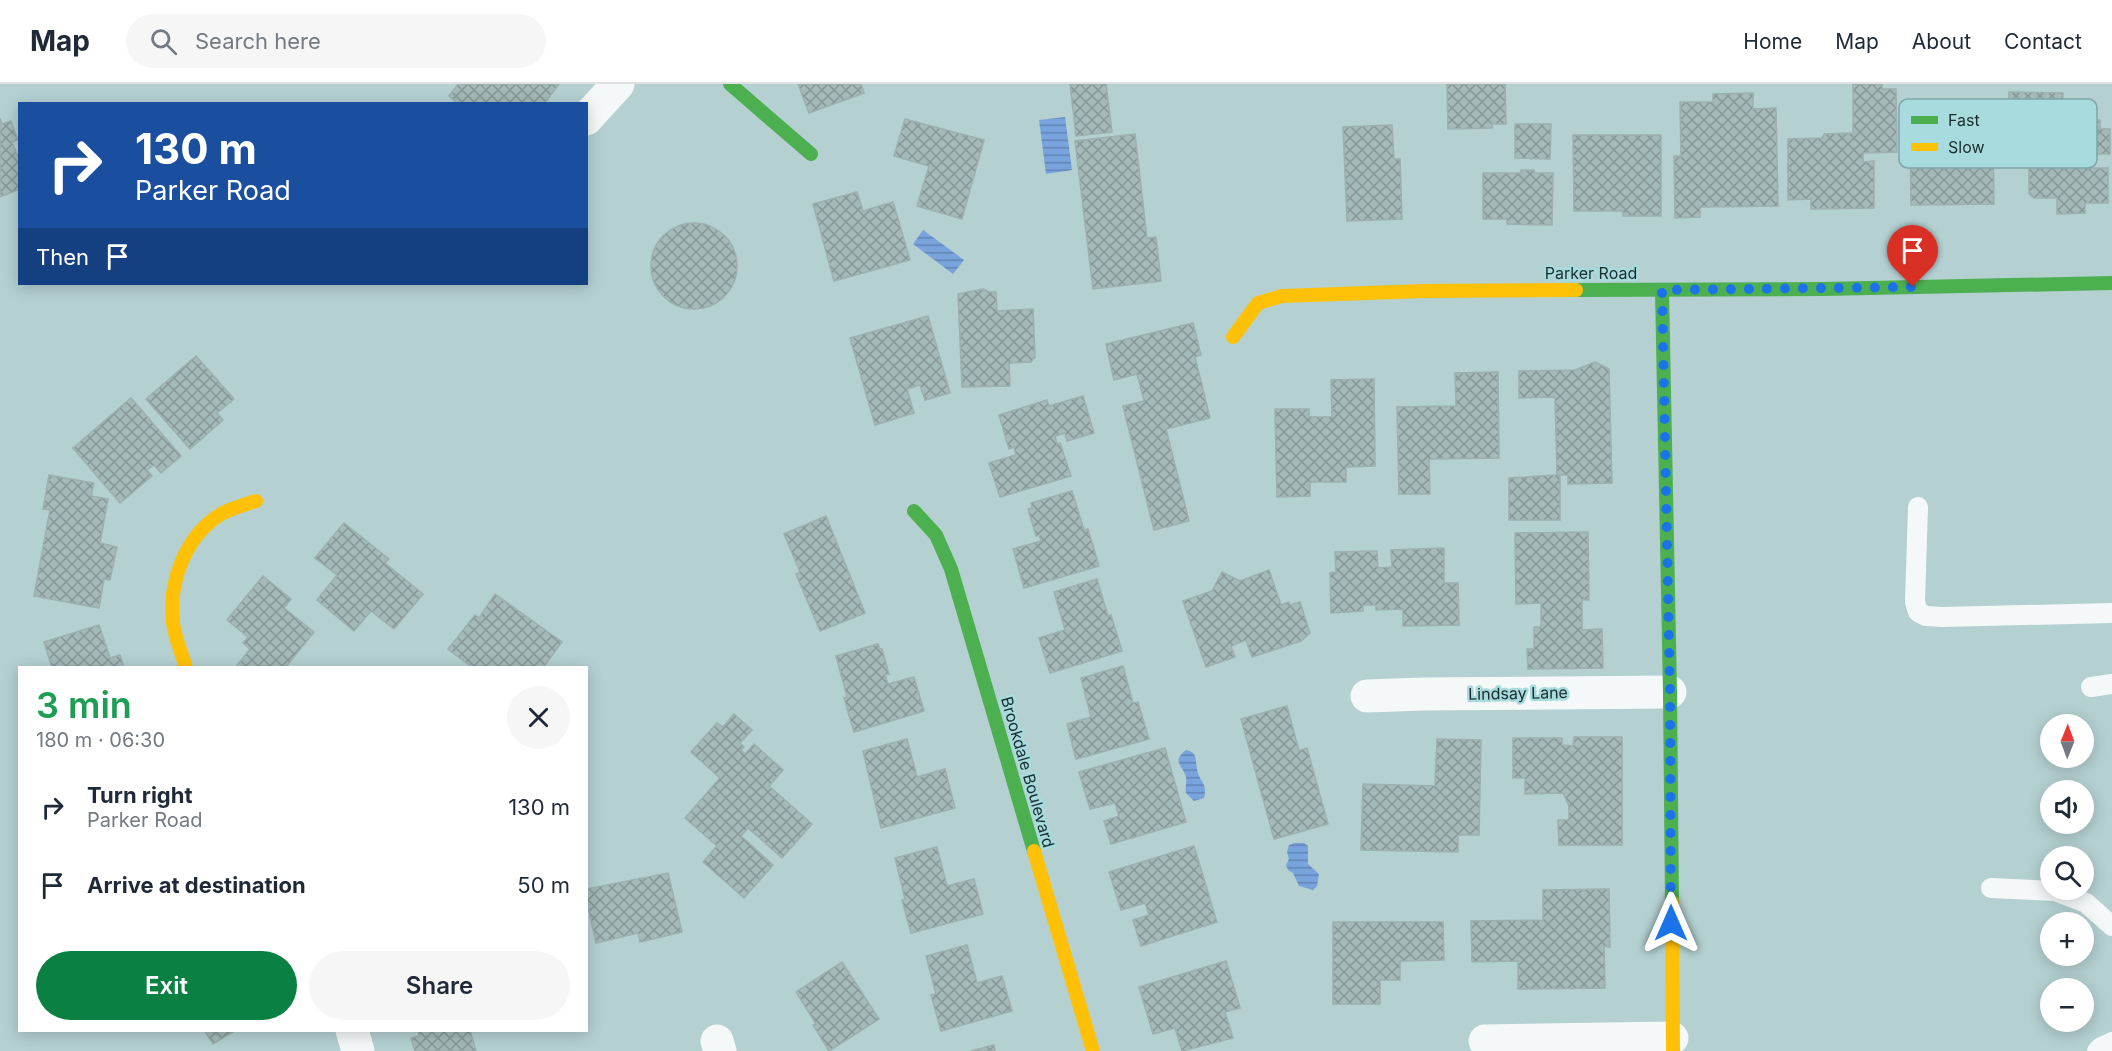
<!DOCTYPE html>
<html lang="en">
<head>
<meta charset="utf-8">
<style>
	body { margin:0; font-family:Inter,sans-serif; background:#f6f6f7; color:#1f2937; height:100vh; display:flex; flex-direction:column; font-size:22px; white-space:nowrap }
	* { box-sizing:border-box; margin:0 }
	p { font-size:20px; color:#747a83 }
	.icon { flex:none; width:33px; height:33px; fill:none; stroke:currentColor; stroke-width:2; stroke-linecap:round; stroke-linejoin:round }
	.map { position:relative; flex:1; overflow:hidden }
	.sheet { position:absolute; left:18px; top:582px; width:570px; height:366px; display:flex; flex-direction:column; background:#fff; border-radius:0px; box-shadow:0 3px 15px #0003 }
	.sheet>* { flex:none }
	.top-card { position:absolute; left:18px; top:18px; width:570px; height:183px; border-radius:0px; box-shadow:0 3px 15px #0003; background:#1a4fa0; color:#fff; overflow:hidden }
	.needle { width:39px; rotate:1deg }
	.controls { position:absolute; left:2040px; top:630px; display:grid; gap:12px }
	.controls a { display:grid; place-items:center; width:54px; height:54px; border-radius:50%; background:#fff; box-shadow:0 3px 15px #0003; font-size:30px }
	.pin { position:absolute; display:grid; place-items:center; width:51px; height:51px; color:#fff; margin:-62px -26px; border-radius:50% 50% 50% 0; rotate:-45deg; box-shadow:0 0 6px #0007 }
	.pin .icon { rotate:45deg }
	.me { position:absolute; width:66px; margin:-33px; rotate:0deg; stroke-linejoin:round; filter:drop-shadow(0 0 4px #0008) }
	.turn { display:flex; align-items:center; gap:21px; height:126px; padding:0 18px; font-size:27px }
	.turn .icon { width:78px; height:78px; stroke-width:2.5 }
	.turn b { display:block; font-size:42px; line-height:51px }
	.then { display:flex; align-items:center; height:57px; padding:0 18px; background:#0003; gap:12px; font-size:22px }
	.round { display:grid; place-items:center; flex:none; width:63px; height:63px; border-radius:32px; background:#f6f6f7 }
	.summary { display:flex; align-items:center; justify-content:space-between; height:102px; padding:0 18px }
	h1 { font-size:36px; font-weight:600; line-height:45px; color:#1e9e55 }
	.action { display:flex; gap:12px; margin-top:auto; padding:12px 18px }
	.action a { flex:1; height:69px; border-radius:36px; background:#0b8043; color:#fff; font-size:24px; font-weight:600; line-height:69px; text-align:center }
	.action a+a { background:#f6f6f7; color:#1f2937 }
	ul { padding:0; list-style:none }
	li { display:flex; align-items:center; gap:18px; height:78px; padding:0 18px }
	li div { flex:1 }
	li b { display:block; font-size:22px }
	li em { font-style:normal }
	header { display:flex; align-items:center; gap:36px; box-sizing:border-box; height:84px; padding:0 30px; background:#fff; border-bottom:2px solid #e0e1e3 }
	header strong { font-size:28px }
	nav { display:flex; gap:33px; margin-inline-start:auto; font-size:21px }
	.search { width:420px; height:54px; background:#f6f6f7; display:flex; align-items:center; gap:15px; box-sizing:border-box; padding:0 21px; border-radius:33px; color:#747a83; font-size:22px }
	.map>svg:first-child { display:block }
	.water { fill:url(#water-rules) }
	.building { fill:url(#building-cross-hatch); stroke:#9bb0af; stroke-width:1.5 }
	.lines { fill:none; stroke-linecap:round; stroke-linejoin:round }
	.lane { stroke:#f4f8f8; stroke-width:20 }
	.street { stroke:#f4f8f8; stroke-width:33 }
	.fast { stroke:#4caf50; stroke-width:14 }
	.slow { stroke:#ffc107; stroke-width:14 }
	.route { stroke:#1a73e8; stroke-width:10; stroke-dasharray:0 18 }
	.labels { text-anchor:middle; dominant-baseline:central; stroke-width:5; stroke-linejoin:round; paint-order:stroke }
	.street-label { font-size:16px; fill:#182c2d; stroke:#a8dbdd }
	.key { fill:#a8dbdd; stroke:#7da6a8; stroke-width:1.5 }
	.key-label { font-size:16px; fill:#182c2d }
</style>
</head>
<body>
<header>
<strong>Map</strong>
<div class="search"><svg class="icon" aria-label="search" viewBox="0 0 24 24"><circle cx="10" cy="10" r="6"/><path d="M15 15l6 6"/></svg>Search here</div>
<nav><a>Home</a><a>Map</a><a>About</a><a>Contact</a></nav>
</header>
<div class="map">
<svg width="2112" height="967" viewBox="0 0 2112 967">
	<defs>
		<pattern id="water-rules" width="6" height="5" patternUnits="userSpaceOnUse" patternTransform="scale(1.5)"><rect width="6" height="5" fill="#78a3dd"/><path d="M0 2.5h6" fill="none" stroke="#6185b4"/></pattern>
		<pattern id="building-cross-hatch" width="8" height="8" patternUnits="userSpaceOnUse" patternTransform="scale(1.5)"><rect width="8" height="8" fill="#a4bab8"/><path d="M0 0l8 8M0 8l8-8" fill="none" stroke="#859796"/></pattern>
	</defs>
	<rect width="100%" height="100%" fill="#b4d0d1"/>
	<!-- water -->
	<g class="water">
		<path d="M1065 33 1072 86 1046 90 1039 36Z"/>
		<path d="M923 146 964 176 953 190 913 160Z"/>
		<path d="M1186 666C1198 668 1195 676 1197 685 1199 698 1208 698 1204 714L1194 717 1186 709C1185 703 1187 698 1186 693 1183 681 1171 678 1186 666Z"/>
		<path d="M1295 759H1304L1308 762V780L1319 790 1317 802 1313 806 1299 802 1293 789 1288 786 1286 781 1289 775 1287 768 1289 761Z"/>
	</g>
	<!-- building -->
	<g class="building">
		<path d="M458 0H559L544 20H458L449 12Z"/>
		<path d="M798 0H861L864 9 809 29Z"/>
		<path d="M1070 0H1106L1112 48 1076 52Z"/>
		<path d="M1447 0H1505L1506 40H1492V44L1448 45Z"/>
		<path d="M1853 0H1882V5H1896L1897 68 1863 69V78L1874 77V124L1811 125V115L1788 116V55L1822 54 1824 50 1853 49Z"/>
		<path d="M2009 8 2063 9V42L2008 41Z"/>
		<path d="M1753 9V25L1776 24 1778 122 1700 123V133L1675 134 1674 72H1681L1680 18H1713V10Z"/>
		<path d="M0 34 2 40 11 37 18 56 12 58 20 78V105L0 113Z"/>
		<path d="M905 35 984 56 962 135 917 122 929 82 894 72Z"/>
		<path d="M2074 36H2100V45H2110V70H2089V84H2108V119H2085V129L2057 130V114H2034L2029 110V65H2059V48H2074Z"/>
		<path d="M1515 40H1551L1550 75 1515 74Z"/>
		<path d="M1392 41 1394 75H1400L1402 135 1347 137 1343 43Z"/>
		<path d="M1993 45 1994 120 1911 121 1910 53 1935 52V46Z"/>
		<path d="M1135 50 1147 154 1156 153 1161 197 1093 205 1075 57Z"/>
		<path d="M1573 51H1661V132H1623V127H1574Z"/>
		<path d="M1521 86H1534V89H1553L1552 141 1507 140V135H1483V89H1521Z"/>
		<path d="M857 108 863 127 893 118 910 176 834 197 813 120Z"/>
		<circle cx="694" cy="182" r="43"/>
		<path d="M983 205 989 208H996L997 227 1033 225 1035 273 1031 278 1009 279 1010 302 962 303 958 210Z"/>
		<path d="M928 232 950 309 925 316 920 301 907 305 914 329 875 341 850 254Z"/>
		<path d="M1193 239 1201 271 1195 273 1210 334 1166 345 1189 437 1154 446 1123 322 1144 317 1137 290 1114 296 1106 260Z"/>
		<path d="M196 272 234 315 217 329 223 336 190 365 146 315Z"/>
		<path d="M1595 278 1609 285 1612 399 1568 400V391H1557L1555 313 1519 314V287L1575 286Z"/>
		<path d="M1498 288 1499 374 1429 375 1430 410H1399L1397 323 1456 322 1455 289Z"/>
		<path d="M1374 295 1375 382 1346 383V398H1310V412L1277 413 1275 325H1309V333H1332L1331 296Z"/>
		<path d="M1083 312 1094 349 1067 357 1065 349 1055 352 1057 360 1060 359 1071 392 1000 413 989 379 1016 371 1014 363 1009 365 999 331 1047 316 1049 322Z"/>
		<path d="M131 314 181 372 161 389 154 381 147 386 152 392 120 419 73 364Z"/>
		<path d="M49 391 94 399 91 412 108 415 100 459 117 463 110 496 104 495 99 524 34 512 50 426 43 425Z"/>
		<path d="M1557 391 1560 393V436H1509V394Z"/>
		<path d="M1072 407 1084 446 1088 445 1099 482 1024 504 1013 465 1041 457 1039 451 1036 452 1028 425 1032 424 1031 419Z"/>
		<path d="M826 432 865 529 820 547 796 490 800 488 784 450Z"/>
		<path d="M344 439 389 475 385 479 423 510 394 545 371 527 354 547 317 516 337 491 315 474Z"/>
		<path d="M1588 448 1589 516H1582V546L1602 545 1603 584 1528 585 1527 565H1534V543H1541V519L1516 520 1515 449Z"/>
		<path d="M1444 464V499H1458L1459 541 1403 542V525L1376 526V521H1363V527L1331 529 1330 489 1336 488 1335 468 1377 467 1378 484 1392 483 1391 466Z"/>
		<path d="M1269 486 1281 521 1289 518 1290 521 1300 518 1310 549 1301 557 1252 573 1246 556 1231 562 1235 573 1206 583 1183 517 1212 507 1222 488 1240 497Z"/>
		<path d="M263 492 291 515 284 524 314 548 285 584H235L250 565 243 559 248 553 227 536Z"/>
		<path d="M1097 495 1108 532 1111 531 1122 567 1050 589 1039 554 1065 546 1054 508Z"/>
		<path d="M495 510 562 558 543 584H473L448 565 475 531 479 534Z"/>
		<path d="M99 541 110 574 120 571 124 584H52L44 558Z"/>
		<path d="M878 560 880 565H882L889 590 885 591 888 600 914 593 924 627 854 648 844 614 847 613 836 572Z"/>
		<path d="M1123 582 1133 619 1138 618 1149 655 1076 675 1067 640 1091 633 1081 594Z"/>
		<path d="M1287 622 1299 667 1307 664 1328 740 1274 755 1241 635Z"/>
		<path d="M734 630 752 646 740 659 744 663 741 666 745 670 754 660 783 686 769 702 812 740 782 774 748 744 741 752 773 781 744 814 703 778 717 762 685 734 720 694 691 668 717 639 723 643Z"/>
		<path d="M1574 653H1622V761H1559L1558 736H1569V722L1563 709 1525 710V694H1513V654H1562V661L1573 662Z"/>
		<path d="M907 655 917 693 945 685 955 724 881 744 863 667Z"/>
		<path d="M1437 655 1481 656 1479 751H1458V768L1361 766 1363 700 1435 702Z"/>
		<path d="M1165 664 1186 738 1111 760 1104 737 1119 732 1115 719 1090 725 1079 688Z"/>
		<path d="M1194 762 1217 838 1141 862 1133 836 1149 831 1145 819 1121 826 1109 788Z"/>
		<path d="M937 763 947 802 974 795 983 830 911 849 902 816 905 815 895 774Z"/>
		<path d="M668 789 682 848 640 858 638 849 596 859 586 814V805Z"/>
		<path d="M1609 805 1610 863 1604 862 1605 904 1518 905V877L1472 878 1471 837 1543 836V806Z"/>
		<path d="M1333 838H1443L1444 876 1400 877V896H1380V920H1333Z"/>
		<path d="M967 861 977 899 1002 892 1012 927 941 947 931 911 936 910 926 872Z"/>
		<path d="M1226 877 1240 924 1225 928 1233 954 1182 967 1175 944 1153 950 1139 903Z"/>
		<path d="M842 878 879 935 829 967 813 941 816 940 796 908Z"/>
		<path d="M204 946H236L213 960Z"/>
		<path d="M418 946H470L476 967H415L411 954 419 952Z"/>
		<path d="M994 961 995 967H971Z"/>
	</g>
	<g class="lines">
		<!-- lane -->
		<g class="lane">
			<path d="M1918 423 1915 518 1918 528 1926 532 1942 533 2112 529"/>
			<path d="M2091 603 2112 600"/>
			<path d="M1991 804 2055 807 2086 819 2112 842"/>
			<path d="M2097 967 2101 963 2112 958"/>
		</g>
		<!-- street -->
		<g class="street">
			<path d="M586 35 618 0"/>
			<path d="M1367 612 1423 610 1670 608"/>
			<path d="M352 946 358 967"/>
			<path d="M717 957 720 967"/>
			<path d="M1485 957 1672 954"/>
		</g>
		<!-- fast -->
		<g class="fast">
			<path d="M730 0 811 70"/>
			<path d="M1576 206 1823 205 2112 199"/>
			<path d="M1662 206 1670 608 1672 818"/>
			<path d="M914 427 936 451 951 485 1034 767"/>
		</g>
		<!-- slow -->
		<g class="slow">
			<path d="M1233 253 1258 219 1282 212 1424 207 1576 206"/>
			<path d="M186 584C182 569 175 555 173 539 168 499 185 452 221 430 232 424 244 421 256 417"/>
			<path d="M1034 767 1093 967"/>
			<path d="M1672 818 1673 967"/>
		</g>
	</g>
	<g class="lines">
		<!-- route -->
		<path class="route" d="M1671 839 1670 608 1662 206 1913 203"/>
	</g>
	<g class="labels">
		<!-- street labels -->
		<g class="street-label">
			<text x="1591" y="189">Parker Road</text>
			<text transform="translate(1518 609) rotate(-1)">Lindsay Lane</text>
			<text transform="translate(1028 688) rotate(74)">Brookdale Boulevard</text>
		</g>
	</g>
	<!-- legend -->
	<rect x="1899" y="15" width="198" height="69" rx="9" class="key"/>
	<rect x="1911" y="32" width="27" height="8" fill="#4caf50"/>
	<rect x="1911" y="59" width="27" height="8" fill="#ffc107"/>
	<g class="key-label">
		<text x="1948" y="42">Fast</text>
		<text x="1948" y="69">Slow</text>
	</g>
</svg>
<div class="controls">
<a><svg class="needle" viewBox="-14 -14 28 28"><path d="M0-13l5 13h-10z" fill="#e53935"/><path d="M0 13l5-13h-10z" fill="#747a83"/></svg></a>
<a><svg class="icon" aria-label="sound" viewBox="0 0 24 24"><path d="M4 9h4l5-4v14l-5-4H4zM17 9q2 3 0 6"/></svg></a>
<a><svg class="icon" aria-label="search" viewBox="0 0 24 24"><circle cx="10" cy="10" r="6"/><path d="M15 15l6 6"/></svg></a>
<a>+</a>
<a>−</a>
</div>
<div class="pin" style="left:1913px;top:203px;background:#d93025"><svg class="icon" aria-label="arrive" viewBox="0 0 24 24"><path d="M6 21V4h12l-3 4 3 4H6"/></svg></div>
<svg class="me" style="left:1671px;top:839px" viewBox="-20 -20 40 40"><path d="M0-17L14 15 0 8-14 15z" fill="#1a73e8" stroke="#fff" stroke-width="4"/></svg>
<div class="top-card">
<div class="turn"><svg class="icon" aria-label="right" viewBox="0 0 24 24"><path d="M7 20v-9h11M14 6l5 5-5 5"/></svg><div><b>130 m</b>Parker Road</div></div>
<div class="then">Then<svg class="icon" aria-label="arrive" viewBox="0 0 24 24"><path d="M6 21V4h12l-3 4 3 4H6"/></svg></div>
</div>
<section class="sheet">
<div class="summary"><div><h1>3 min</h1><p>180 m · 06:30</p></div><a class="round"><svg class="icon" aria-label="close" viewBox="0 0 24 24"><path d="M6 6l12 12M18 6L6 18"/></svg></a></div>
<ul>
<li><svg class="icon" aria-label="right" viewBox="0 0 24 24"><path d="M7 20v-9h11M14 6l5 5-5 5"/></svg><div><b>Turn right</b><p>Parker Road</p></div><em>130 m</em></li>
<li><svg class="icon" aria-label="arrive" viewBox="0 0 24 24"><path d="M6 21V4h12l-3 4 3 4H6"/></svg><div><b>Arrive at destination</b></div><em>50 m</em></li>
</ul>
<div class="action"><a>Exit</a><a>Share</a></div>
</section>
</div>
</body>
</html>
